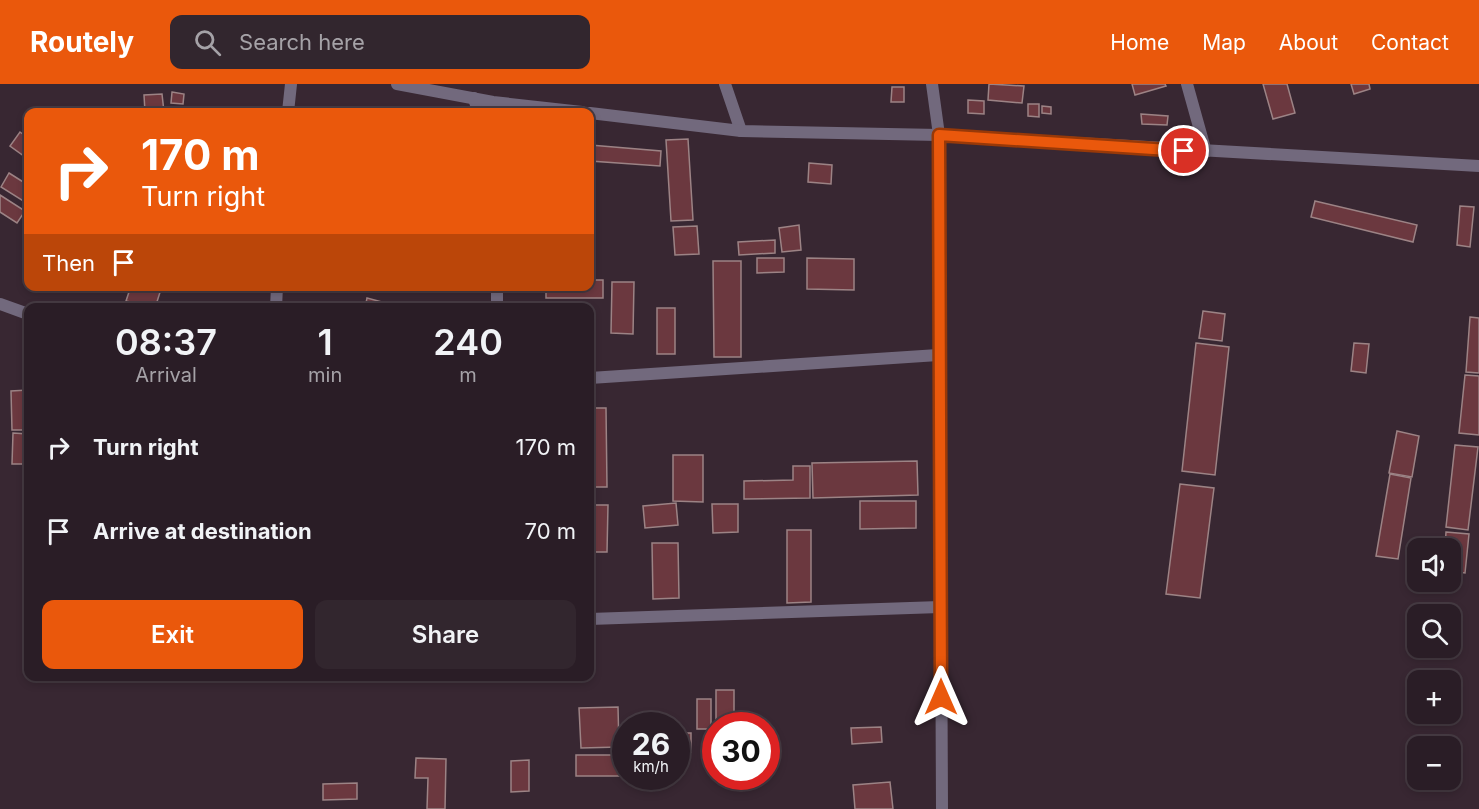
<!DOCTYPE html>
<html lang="en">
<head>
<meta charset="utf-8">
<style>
	body { margin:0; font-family:Inter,sans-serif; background:#32262e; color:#f1f3f6; height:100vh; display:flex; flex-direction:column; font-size:22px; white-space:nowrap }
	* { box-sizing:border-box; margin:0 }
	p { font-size:20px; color:#a5a2a7 }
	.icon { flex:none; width:33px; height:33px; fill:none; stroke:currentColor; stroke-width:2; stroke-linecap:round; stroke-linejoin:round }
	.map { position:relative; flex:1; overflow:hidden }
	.sheet { position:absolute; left:24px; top:219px; width:570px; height:378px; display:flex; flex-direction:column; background:#2a1d26; border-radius:12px; box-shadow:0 3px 9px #0003,0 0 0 2px #463b43 }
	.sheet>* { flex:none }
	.banner { position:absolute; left:24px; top:24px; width:570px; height:183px; border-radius:12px; box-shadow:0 3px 9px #0003,0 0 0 2px #463b43; background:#ea580c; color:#fff; overflow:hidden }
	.buttons { position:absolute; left:1407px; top:454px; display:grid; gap:12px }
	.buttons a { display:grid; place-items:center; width:54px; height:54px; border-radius:12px; background:#2a1d26; box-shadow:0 3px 9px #0003,0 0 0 2px #463b43; font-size:30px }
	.speed { position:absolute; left:612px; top:628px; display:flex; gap:12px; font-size:30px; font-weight:700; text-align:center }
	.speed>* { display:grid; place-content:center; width:78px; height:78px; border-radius:50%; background:#2a1d26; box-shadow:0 3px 9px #0003,0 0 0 2px #463b43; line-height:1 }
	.speed small { font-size:15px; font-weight:400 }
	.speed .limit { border:9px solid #d22; background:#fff; color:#111 }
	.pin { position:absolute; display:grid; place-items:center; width:51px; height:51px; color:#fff; margin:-26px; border:3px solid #fff; border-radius:50%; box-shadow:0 2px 6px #0007 }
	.me { position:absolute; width:66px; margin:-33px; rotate:0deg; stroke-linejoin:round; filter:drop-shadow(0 0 4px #0008) }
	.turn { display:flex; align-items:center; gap:21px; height:126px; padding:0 18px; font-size:27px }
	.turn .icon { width:78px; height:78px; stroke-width:2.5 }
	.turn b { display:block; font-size:42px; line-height:51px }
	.then { display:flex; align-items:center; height:57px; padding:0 18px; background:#0003; gap:12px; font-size:22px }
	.eta { display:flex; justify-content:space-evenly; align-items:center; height:102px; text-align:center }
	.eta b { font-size:36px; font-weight:600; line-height:42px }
	.cta { display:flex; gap:12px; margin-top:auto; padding:12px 18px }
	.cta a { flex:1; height:69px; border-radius:12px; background:#ea580c; color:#fff; font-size:24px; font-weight:600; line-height:69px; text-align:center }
	.cta a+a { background:#32262e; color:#f1f3f6 }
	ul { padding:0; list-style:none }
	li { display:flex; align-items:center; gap:18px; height:84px; padding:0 18px }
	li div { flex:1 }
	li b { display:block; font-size:22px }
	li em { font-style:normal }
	header { display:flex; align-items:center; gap:36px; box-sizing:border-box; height:84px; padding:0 30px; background:#ea580c; color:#fff }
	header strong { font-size:28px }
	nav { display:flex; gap:33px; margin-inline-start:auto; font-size:21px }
	.search { width:420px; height:54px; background:#32262e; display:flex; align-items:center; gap:15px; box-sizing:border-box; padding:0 21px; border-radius:12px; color:#a5a2a7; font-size:22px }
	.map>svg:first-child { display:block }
	.building { fill:#6b383f; stroke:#9c8385; stroke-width:1.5 }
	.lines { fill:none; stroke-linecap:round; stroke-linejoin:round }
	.minor { stroke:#72697d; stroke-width:12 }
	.tertiary { stroke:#72697d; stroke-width:12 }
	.route-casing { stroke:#983908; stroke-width:15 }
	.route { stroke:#ea580c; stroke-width:10 }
</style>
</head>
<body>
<header>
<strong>Routely</strong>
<div class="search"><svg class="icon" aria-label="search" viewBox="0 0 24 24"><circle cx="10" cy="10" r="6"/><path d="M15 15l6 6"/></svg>Search here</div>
<nav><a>Home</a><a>Map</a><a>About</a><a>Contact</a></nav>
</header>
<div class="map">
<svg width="1479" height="725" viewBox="0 0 1479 725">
	<rect width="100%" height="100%" fill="#382732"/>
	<!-- building -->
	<g class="building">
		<path d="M989 0 1024 2 1022 19 988 16Z"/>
		<path d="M1132 0H1165L1166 2 1135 11Z"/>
		<path d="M1263 0H1287L1295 29 1273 35Z"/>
		<path d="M1351 0H1369L1370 5 1354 10Z"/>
		<path d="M892 3H904V18H891Z"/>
		<path d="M172 8 184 10 183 20 171 19Z"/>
		<path d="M162 10 164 28H145L144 11Z"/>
		<path d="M968 16 984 17V30L968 29Z"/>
		<path d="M1028 20H1039V33L1028 32Z"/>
		<path d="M1042 22 1051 23V30L1042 29Z"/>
		<path d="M388 24 407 25V28H387Z"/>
		<path d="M1141 30 1168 32 1167 41 1142 40Z"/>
		<path d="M20 48 28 54V75L10 62Z"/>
		<path d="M688 55 693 136 671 137 666 56Z"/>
		<path d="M590 61 661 67 660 82 590 77Z"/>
		<path d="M809 79 832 81 831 100 808 98Z"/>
		<path d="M9 89 28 101V120L1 103Z"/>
		<path d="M0 111 25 127 17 139 0 128Z"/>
		<path d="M1315 117 1417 141 1413 158 1311 133Z"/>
		<path d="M1460 122 1474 123 1470 163 1457 161Z"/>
		<path d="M799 141 801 166 782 168 779 144Z"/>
		<path d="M697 142 699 170 675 171 673 143Z"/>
		<path d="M775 156V169L739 171 738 158Z"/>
		<path d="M757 174H784V188L757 189Z"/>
		<path d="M807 174 854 175V206L807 205Z"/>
		<path d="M713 177H741V273H714Z"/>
		<path d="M590 196H603V214H546V202H590Z"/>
		<path d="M612 198H634L633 250 611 249Z"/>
		<path d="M131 202H162L155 224 126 217Z"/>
		<path d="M367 214 382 218 380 224H365Z"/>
		<rect x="657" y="224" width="18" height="46"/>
		<path d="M1203 227 1225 230 1222 257 1199 254Z"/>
		<path d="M1470 233 1479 234V289L1466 288Z"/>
		<path d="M1196 259 1229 263 1215 391 1182 387Z"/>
		<path d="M1354 259 1369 260 1366 289 1351 287Z"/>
		<path d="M1465 291 1479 292V351L1459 349Z"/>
		<path d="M28 306V346H12L11 307Z"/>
		<path d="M590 324H606L607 403H590Z"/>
		<path d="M1397 347 1419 352 1412 393 1389 389Z"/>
		<path d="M13 349 28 350V380H12Z"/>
		<path d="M1455 361 1478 363 1468 446 1446 443Z"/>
		<path d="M673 371H703V418L673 417Z"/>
		<path d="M917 377 918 411 813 414 812 379Z"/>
		<path d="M793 382H810V414L744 415V397L793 396Z"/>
		<path d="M1390 390 1411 394 1398 475 1376 472Z"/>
		<path d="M1180 400 1214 404 1200 514 1166 510Z"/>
		<path d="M860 417H916V444L860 445Z"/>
		<path d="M676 419 678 441 645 444 643 422Z"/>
		<path d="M712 420H738V448L713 449Z"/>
		<path d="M590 421H608L607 468H590Z"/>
		<path d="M787 446H811V518L787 519Z"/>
		<path d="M1446 448 1469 450 1465 489 1450 487V465H1445Z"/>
		<path d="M652 459H678L679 514 653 515Z"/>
		<rect x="716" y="606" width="18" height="36"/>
		<rect x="697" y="615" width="14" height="30"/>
		<path d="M618 623 619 663 581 664 579 624Z"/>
		<path d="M881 643 882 658 852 660 851 644Z"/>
		<rect x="676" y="649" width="15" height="19"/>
		<rect x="576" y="671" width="50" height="21"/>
		<path d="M416 674 446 675 445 725H427L428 694H415Z"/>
		<path d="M529 676V707L511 708V677Z"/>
		<path d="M890 698 893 725H855L853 701Z"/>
		<path d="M357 699V715L323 716V700Z"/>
	</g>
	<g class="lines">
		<!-- minor -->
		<g class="minor">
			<path d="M725 0 741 47"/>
			<path d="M932 0 939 51 942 725"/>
			<path d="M1187 0 1206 68"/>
			<path d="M474 14 478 28"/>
			<path d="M288 28 291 0"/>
			<path d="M497 202V224"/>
			<path d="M0 220 28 230"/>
			<path d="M276 224 277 202"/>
			<path d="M590 294 938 271"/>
			<path d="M590 535 940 523"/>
		</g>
		<!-- tertiary -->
		<g class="tertiary">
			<path d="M397 0 493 18 582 28"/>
			<path d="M590 29 741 47 939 51 1479 82"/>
		</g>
	</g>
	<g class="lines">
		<!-- route casing -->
		<g class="route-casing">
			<path id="route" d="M941 613 939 51 1184 67"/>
		</g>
		<!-- route -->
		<use href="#route" class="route"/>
	</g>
</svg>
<div class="buttons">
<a><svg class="icon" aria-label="sound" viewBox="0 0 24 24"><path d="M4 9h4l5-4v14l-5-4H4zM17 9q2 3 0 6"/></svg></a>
<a><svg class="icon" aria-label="search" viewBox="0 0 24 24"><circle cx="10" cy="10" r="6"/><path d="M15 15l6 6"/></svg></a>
<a>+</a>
<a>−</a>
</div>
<div class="speed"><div>26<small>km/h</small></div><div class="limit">30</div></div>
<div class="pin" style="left:1184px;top:67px;background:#d93025"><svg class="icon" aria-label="arrive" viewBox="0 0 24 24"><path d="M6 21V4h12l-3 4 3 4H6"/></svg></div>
<svg class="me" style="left:941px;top:613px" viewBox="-20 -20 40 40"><path d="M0-17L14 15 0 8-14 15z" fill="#ea580c" stroke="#fff" stroke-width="4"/></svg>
<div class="banner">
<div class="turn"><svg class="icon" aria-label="right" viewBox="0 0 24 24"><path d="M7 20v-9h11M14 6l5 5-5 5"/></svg><div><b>170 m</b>Turn right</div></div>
<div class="then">Then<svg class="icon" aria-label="arrive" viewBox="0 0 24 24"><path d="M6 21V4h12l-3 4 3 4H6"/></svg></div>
</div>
<section class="sheet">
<div class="eta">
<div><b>08:37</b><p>Arrival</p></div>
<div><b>1</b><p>min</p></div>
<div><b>240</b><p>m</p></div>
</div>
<ul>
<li><svg class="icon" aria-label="right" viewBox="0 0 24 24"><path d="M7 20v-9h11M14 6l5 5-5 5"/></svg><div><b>Turn right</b></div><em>170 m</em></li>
<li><svg class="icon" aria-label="arrive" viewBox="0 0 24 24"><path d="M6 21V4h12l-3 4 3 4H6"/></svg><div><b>Arrive at destination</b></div><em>70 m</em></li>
</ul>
<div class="cta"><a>Exit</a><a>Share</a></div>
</section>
</div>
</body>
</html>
